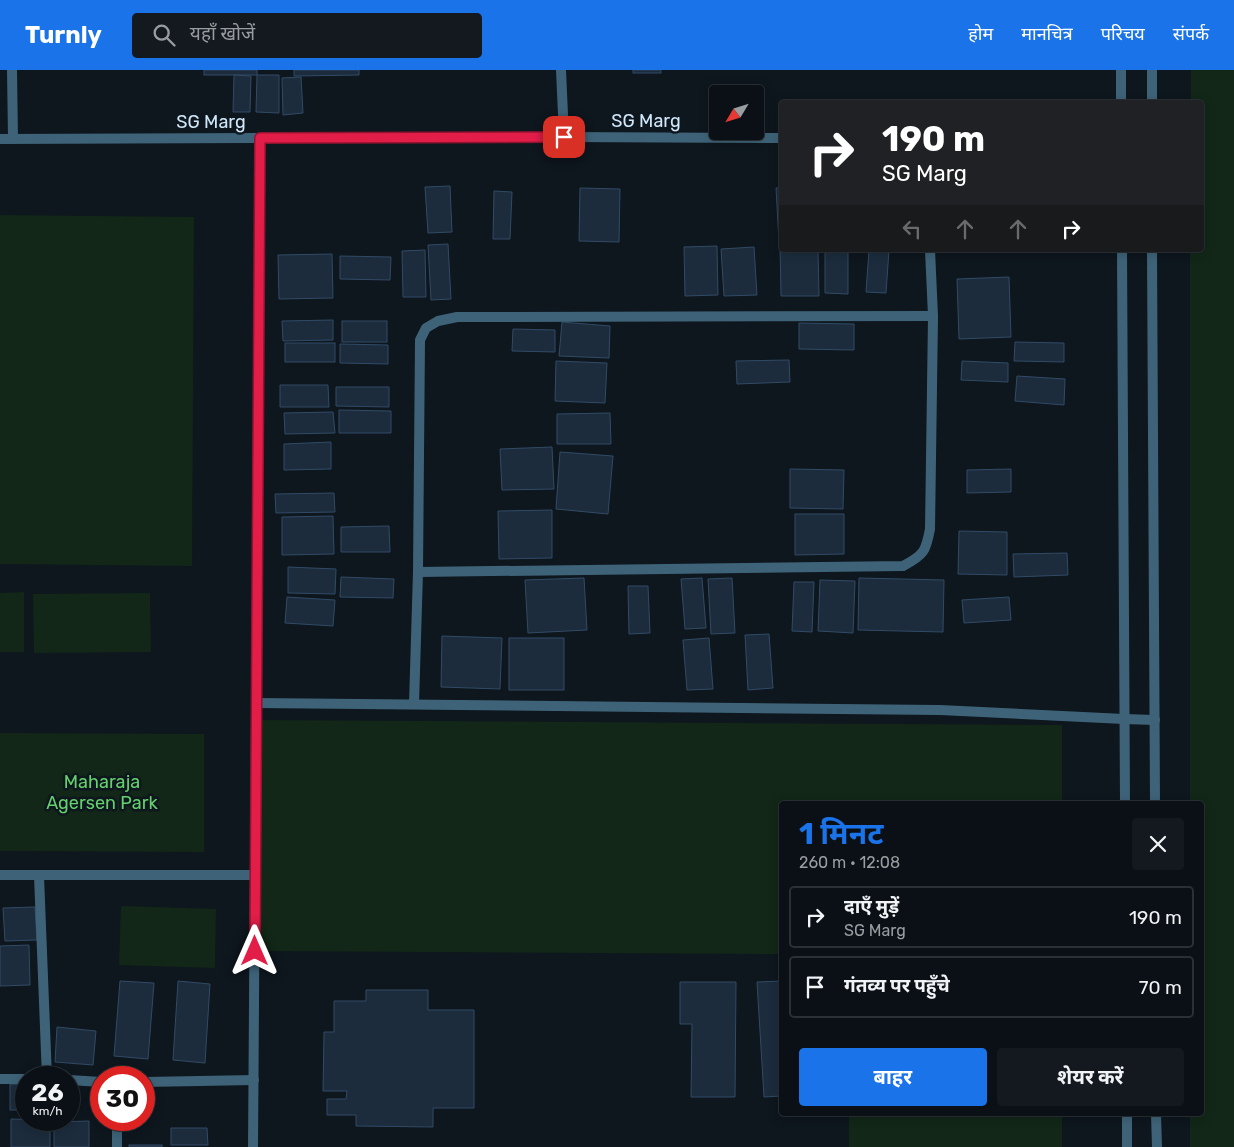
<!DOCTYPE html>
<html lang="hi">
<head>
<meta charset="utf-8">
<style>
	body { margin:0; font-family:Rubik,"Noto Sans Devanagari",sans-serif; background:#13191f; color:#f1f3f6; height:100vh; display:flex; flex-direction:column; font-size:19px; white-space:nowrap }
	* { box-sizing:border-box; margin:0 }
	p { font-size:16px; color:#999da1 }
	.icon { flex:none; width:28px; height:28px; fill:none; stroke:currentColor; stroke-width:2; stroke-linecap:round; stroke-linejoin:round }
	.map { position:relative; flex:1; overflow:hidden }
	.side { position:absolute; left:779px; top:731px; width:425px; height:315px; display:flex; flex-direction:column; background:#0a1016; border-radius:5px; box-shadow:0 2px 12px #0003,0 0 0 1px #2a3035 }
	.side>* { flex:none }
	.guide { position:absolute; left:779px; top:30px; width:425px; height:152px; border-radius:5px; box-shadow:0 2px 12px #0003,0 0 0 1px #2a3035; background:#202124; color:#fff; overflow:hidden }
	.needle { width:32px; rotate:232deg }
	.tools { position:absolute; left:709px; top:15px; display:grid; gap:10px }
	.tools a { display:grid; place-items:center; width:55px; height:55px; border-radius:5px; background:#0a1016; box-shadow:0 2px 12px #0003,0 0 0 1px #2a3035; font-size:25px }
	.speed { position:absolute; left:15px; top:996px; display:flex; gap:10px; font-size:25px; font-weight:700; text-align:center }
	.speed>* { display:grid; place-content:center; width:65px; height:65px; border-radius:50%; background:#0a1016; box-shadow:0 2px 12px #0003,0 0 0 1px #2a3035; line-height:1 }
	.speed small { font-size:12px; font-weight:400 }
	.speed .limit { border:8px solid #d22; background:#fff; color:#111 }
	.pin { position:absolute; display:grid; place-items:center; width:42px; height:42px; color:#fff; margin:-21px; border-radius:10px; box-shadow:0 2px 8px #0006 }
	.me { position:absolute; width:55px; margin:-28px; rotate:0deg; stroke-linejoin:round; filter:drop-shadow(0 0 4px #0008) }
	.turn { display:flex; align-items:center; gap:18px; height:105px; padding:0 20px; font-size:22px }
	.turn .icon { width:65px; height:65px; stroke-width:2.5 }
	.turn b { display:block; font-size:35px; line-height:42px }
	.lanes { display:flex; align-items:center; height:48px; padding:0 20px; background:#0003; justify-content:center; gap:25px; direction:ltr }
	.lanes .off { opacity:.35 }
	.round { display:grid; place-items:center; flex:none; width:52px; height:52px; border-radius:5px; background:#13191f }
	.head { display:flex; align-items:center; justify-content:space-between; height:85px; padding:0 20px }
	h1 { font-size:30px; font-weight:700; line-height:38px; color:#1a73e8 }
	.action { display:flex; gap:10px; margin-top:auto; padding:10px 20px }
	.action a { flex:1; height:58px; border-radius:5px; background:#1a73e8; color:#fff; font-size:20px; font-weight:700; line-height:58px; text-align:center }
	.action a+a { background:#13191f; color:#f1f3f6 }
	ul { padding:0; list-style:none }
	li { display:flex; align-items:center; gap:15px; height:62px; margin:0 10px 8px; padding:0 10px; border:2px solid #2a3035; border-radius:5px }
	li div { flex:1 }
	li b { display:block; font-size:19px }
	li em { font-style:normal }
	header { display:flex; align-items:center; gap:30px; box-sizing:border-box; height:70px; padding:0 25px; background:#1a73e8; color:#fff }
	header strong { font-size:24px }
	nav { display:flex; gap:28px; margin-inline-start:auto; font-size:18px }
	.search { width:350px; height:45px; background:#13191f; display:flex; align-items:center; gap:12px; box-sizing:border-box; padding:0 18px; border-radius:5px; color:#999da1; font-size:19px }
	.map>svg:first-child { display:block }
	.green { fill:#122718 }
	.building { fill:#1c2c3d; stroke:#314b66 }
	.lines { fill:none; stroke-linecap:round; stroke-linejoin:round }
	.street { stroke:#3e6378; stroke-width:10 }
	.route-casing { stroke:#92132f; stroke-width:12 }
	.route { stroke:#e11d48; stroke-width:9 }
	.labels { text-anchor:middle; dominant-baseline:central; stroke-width:5; stroke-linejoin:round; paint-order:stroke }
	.street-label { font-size:18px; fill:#d0e8fa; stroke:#0e161e }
	.park-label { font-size:18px; fill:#65d16c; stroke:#0e161e }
</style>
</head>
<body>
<header>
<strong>Turnly</strong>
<div class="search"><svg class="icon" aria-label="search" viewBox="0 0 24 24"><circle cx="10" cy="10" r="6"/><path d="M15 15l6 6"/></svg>यहाँ खोजें</div>
<nav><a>होम</a><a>मानचित्र</a><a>परिचय</a><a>संपर्क</a></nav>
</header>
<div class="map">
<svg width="1234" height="1077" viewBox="0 0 1234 1077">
	<rect width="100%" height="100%" fill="#0e161e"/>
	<!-- green -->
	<g class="green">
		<path d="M1191 0H1234V1077H1190V1044H1201V734H1190V180H1201V32H1191Z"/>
		<path d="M0 145 194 147 192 496 0 494Z"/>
		<path d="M24 522V582H0V523Z"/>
		<path d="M150 523 151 582 34 583 33 524Z"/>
		<path d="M256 650 1062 655V734H781V884L257 881Z"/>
		<path d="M0 663 204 664V782L0 781Z"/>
		<path d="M121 836 216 839 215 898 119 895Z"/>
		<rect x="849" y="1044" width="213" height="33"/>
	</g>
	<!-- building -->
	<g class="building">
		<rect x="204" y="0" width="53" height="5"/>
		<path d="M294 0H359V5L294 6Z"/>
		<rect x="633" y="0" width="28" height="3"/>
		<path d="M234 5 251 6 250 42H233Z"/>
		<path d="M257 5H279V43L256 42Z"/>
		<path d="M301 7 303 43 283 45 282 8Z"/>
		<path d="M450 116 452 162 428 163 425 117Z"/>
		<path d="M580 118 620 119 619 172 579 171Z"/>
		<path d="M776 118H781V172H779Z"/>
		<path d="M494 121 512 122 510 169H493Z"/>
		<path d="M448 174 451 229 431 230 428 175Z"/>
		<path d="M717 176 718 225 685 226 684 177Z"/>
		<path d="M780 176H781V180H818L819 226H781Z"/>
		<path d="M754 177 757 225 724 226 721 179Z"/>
		<path d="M425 180 426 227H403L402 181Z"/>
		<path d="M825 180H848V224L825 223Z"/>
		<path d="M869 180H889L886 223 866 222Z"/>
		<path d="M332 184 333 228 279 229 278 185Z"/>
		<path d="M340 186 391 187 390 210 340 209Z"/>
		<path d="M1009 207 1011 267 959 269 957 209Z"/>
		<path d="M333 250V270L283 271 282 251Z"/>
		<rect x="342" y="251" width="45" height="21"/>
		<path d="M562 252 610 256 609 288 559 286Z"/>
		<path d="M799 253 854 254V280L799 279Z"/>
		<path d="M513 259 555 260V282L512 281Z"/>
		<path d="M1015 272 1064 273V292L1014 291Z"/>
		<rect x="285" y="273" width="50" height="19"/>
		<path d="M340 274 388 275V294L340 293Z"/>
		<path d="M789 290 790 312 737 314 736 291Z"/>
		<path d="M556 291 607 293 605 333 555 331Z"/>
		<path d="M962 291 1008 293V312L961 310Z"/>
		<path d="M1017 306 1065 309 1064 335 1015 331Z"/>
		<path d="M280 315H328L329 337H280Z"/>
		<path d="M336 317H389V337L336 336Z"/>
		<path d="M339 340 391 341V363H339Z"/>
		<path d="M333 342 335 363 285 364 284 343Z"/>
		<path d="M610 343 611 374H557V344Z"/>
		<path d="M331 372V399L284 400V374Z"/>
		<path d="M552 377 554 419 502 420 500 379Z"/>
		<path d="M560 382 613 386 608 444 556 439Z"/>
		<path d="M790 399 844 400 843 439 790 438Z"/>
		<path d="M1011 399V422L967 423V400Z"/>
		<path d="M334 423 335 442 276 443 275 424Z"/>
		<path d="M552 440V488L499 489 498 441Z"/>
		<path d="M795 444H844V484L795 485Z"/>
		<path d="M333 446 334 484 282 485V447Z"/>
		<path d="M389 456 390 482H341V457Z"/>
		<path d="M959 461 1007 462V505L958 504Z"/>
		<path d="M1067 483 1068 505 1014 507 1013 484Z"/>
		<path d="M288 497 336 499 335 524 288 523Z"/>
		<path d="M341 507 394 509 393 528 340 527Z"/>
		<path d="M584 508 587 560 528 563 525 510Z"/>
		<path d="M702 508 706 558 685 559 681 509Z"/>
		<path d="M732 508 735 563 711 564 708 509Z"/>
		<path d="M859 508 944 510 943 562 858 560Z"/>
		<path d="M820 510 855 511 853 563 818 561Z"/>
		<path d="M794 512H814L812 562 792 561Z"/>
		<path d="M628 516H648L650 563 629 564Z"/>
		<path d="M287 527 335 530 333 556 285 553Z"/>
		<path d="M1009 527 1011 550 964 553 962 530Z"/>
		<path d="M769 564 773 618 748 620 745 565Z"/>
		<path d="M442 566 502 568 500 619 441 617Z"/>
		<rect x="509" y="568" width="55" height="52"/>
		<path d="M709 568 713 619 687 620 683 570Z"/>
		<path d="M35 837 37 870 5 871 3 838Z"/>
		<path d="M29 875 30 915 0 916V876Z"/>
		<path d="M120 911 154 913 148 989 114 986Z"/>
		<path d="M178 911 210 914 205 993 173 990Z"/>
		<path d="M781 911V1026L764 1027 757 912Z"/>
		<path d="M680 912H736L735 1027H691L692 954H680Z"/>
		<path d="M366 920H428V940H474V1038H433V1057L356 1056V1045H327V1029H346L347 1021H323L324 962H334V931H366Z"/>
		<path d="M57 957 96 961 93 995 55 992Z"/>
		<rect x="10" y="1014" width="16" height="26"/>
		<path d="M11 1049 50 1050V1077H11Z"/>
		<path d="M89 1051V1077H54V1052Z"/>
		<path d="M171 1058H207L208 1075H171Z"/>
		<rect x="129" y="1075" width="33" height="2"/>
	</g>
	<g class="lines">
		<!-- street -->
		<g class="street">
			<path d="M12 0 13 69"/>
			<path d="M561 0 564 67"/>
			<path d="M1121 0V32"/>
			<path d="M1152 0V32"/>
			<path d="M0 69 564 67 781 68"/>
			<path d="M1122 180 1125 734"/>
			<path d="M1152 180 1155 734"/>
			<path d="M418 502 903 496C924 485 926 481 930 459L933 246 930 180"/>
			<path d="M257 633 940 640 1124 649 1155 650"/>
			<path d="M414 634 418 502 420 270 426 258 438 251 457 247 933 246"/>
			<path d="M0 805H255"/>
			<path d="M39 806 47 1008"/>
			<path d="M0 1009H26"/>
			<path d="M69 1010 101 1012"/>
			<path d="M144 1012 254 1010"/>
			<path d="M1127 1044V1077"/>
			<path d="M1156 1044 1157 1077"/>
			<path d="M117 1077V1050"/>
			<path d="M253 1077 260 68"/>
		</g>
	</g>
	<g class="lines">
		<!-- route casing -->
		<g class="route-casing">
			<path id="route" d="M255 881 260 68 564 67"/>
		</g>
		<!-- route -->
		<use href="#route" class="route"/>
	</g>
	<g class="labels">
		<!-- street labels -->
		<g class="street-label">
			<text x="646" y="51">SG Marg</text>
			<text x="211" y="52">SG Marg</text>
		</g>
		<!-- park labels -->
		<g class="park-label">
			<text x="102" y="712">Maharaja<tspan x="102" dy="21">Agersen Park</tspan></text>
		</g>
	</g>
</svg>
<div class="tools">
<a><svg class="needle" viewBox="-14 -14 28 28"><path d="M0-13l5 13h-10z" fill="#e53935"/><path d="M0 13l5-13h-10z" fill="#999da1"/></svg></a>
</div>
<div class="speed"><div>26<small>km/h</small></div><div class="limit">30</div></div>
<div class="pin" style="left:564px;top:67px;background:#d93025"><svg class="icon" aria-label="arrive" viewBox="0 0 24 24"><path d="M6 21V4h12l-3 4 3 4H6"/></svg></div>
<svg class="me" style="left:255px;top:881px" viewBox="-20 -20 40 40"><path d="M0-17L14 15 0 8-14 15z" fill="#e11d48" stroke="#fff" stroke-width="4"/></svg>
<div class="guide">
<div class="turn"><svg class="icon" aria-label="right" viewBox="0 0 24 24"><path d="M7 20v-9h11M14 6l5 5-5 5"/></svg><div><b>190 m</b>SG Marg</div></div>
<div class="lanes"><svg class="icon off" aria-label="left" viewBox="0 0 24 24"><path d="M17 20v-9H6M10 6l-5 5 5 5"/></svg><svg class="icon off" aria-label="ahead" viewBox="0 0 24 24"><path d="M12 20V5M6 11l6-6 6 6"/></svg><svg class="icon off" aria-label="ahead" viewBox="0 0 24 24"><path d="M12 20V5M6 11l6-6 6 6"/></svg><svg class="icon" aria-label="right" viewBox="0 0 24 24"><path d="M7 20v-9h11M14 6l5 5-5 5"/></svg></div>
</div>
<section class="side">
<div class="head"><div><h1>1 मिनट</h1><p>260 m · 12:08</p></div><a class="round"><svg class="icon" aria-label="close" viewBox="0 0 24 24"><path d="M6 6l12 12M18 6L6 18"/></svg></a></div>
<ul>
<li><svg class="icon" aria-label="right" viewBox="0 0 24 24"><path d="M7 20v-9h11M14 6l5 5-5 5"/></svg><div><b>दाएँ मुड़ें</b><p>SG Marg</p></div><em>190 m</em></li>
<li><svg class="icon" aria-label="arrive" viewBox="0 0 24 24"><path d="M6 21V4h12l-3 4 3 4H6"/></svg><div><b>गंतव्य पर पहुँचे</b></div><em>70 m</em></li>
</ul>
<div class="action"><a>बाहर</a><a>शेयर करें</a></div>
</section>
</div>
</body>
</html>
